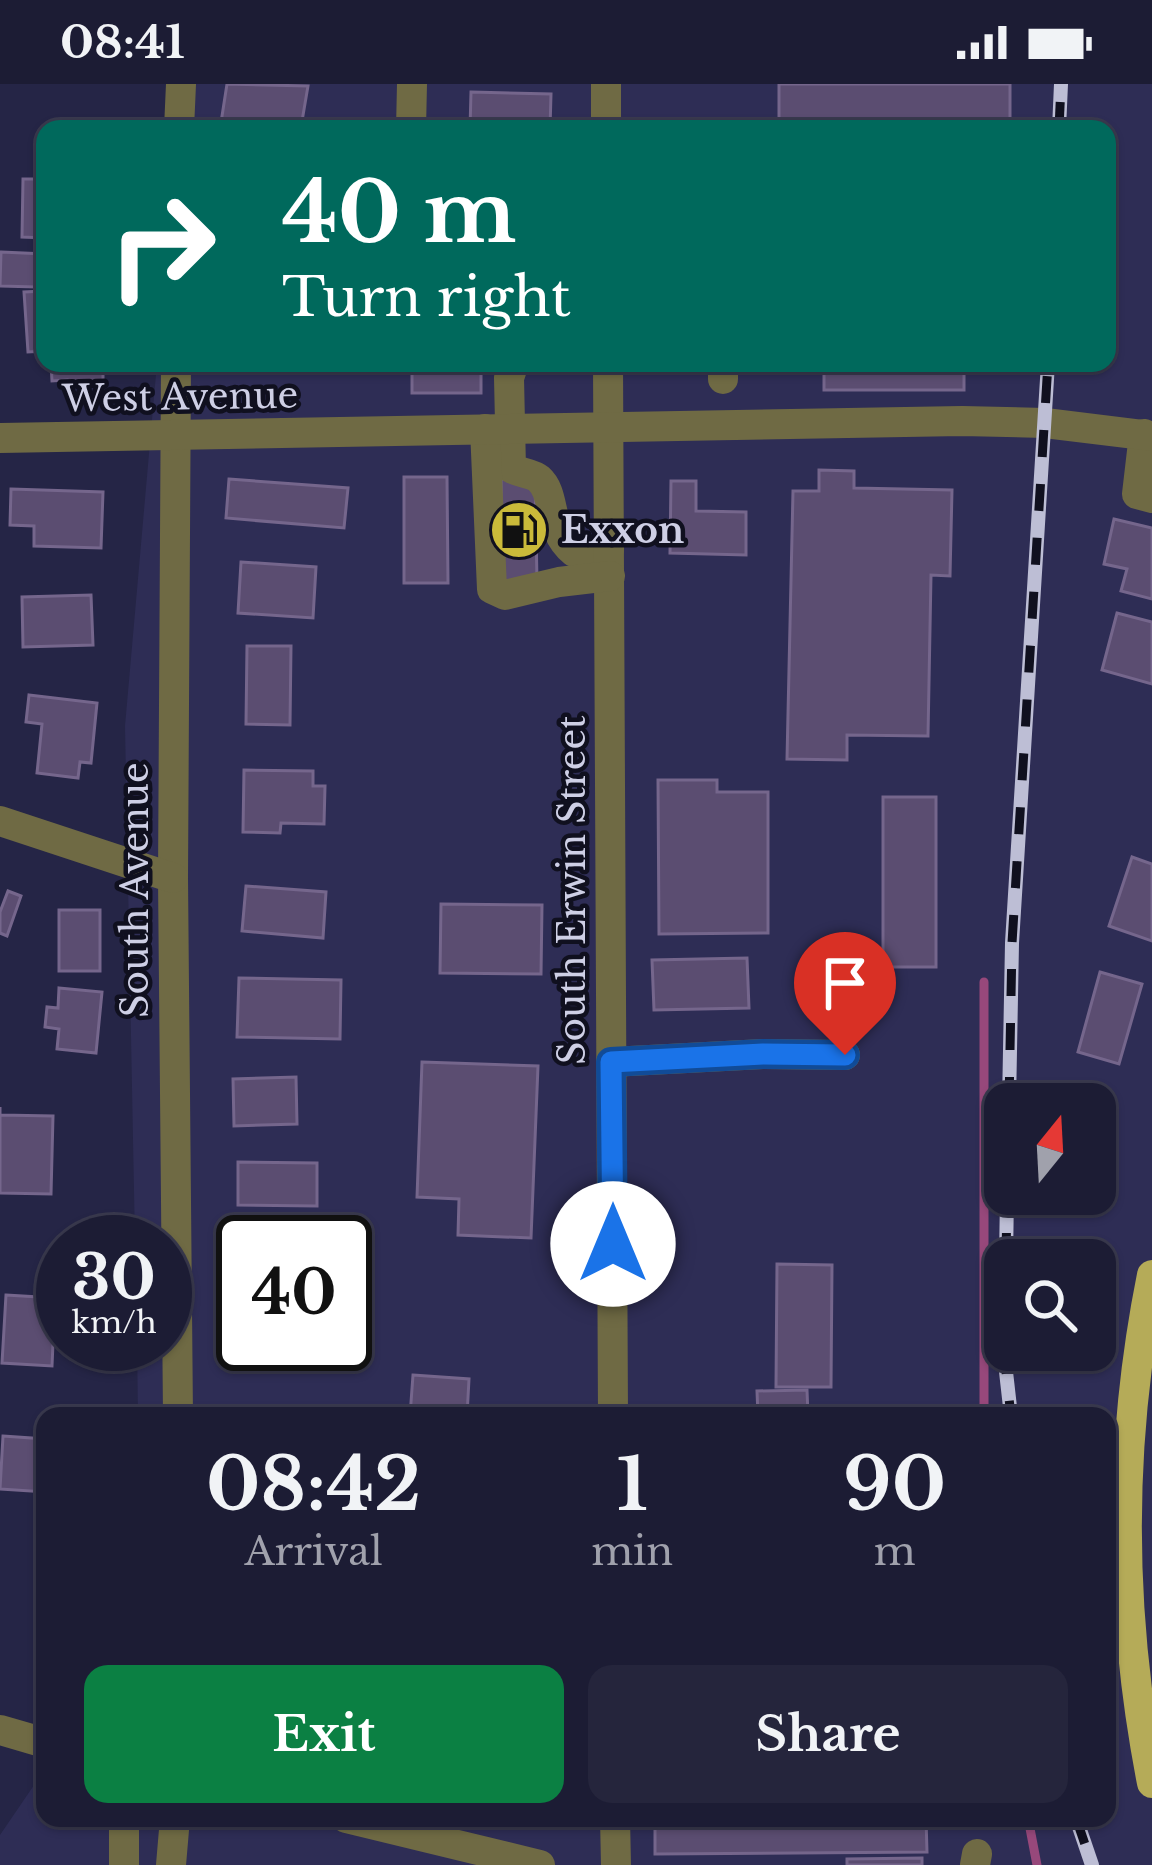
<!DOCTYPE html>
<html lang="en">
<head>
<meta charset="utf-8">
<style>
	body { margin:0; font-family:"Libre Baskerville",serif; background:#25253c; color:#f1f3f6; height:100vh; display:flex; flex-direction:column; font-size:45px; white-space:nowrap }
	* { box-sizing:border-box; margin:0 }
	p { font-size:39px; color:#a0a1ac }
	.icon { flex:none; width:66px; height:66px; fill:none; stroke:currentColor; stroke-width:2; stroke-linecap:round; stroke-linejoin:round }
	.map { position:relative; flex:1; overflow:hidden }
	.details { position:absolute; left:36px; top:1323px; width:1080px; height:420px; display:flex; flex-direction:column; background:#1c1c34; border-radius:24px; box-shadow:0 3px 9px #0004,0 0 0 3px #3a3a4f }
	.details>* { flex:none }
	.hud { position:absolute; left:36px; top:36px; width:1080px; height:252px; border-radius:24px; box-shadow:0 3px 9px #0004,0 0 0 3px #3a3a4f; background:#00695c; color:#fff; overflow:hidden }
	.needle { width:78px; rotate:18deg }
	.fabs { position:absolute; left:984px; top:999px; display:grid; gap:24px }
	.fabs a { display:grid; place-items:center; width:132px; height:132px; border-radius:24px; background:#1c1c34; box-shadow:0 3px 9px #0004,0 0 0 3px #3a3a4f; font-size:60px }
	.speed { position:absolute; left:36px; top:1131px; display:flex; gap:24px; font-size:60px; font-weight:700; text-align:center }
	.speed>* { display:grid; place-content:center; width:156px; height:156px; border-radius:50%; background:#1c1c34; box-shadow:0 3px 9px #0004,0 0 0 3px #3a3a4f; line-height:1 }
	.speed small { font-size:30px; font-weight:400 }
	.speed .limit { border:6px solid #111; border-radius:18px; background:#fff; color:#111 }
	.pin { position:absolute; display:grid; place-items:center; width:102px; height:102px; color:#fff; margin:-123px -51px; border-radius:50% 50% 50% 0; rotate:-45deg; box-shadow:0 0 12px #0007 }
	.pin .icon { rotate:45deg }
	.me { position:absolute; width:132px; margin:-66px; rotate:0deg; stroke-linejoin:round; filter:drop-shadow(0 0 9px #0008) }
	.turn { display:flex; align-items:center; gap:42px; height:252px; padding:0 48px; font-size:54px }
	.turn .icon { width:156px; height:156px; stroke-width:2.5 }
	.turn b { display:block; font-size:84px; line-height:102px }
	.eta { display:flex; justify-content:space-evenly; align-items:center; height:204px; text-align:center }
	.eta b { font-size:72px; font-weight:700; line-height:84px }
	.action { display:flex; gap:24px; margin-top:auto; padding:24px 48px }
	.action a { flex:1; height:138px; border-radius:24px; background:#0b8043; color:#fff; font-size:48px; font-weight:700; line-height:138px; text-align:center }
	.action a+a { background:#25253c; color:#f1f3f6 }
	.status { display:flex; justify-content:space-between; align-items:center; height:84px; padding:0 60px; background:#1c1c34; direction:ltr }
	.status svg { height:33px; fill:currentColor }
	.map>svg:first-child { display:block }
	.built { fill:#2e2d55; fill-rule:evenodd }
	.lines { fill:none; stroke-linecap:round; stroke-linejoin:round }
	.stream { stroke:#97487b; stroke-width:9 }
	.building { fill:#5b4d71; stroke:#75668c; stroke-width:3 }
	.minor { stroke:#6f6a44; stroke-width:30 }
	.major { stroke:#b5ab58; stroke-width:30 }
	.rail-casing { stroke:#bdbed5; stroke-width:14 }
	.rail { stroke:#10101f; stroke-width:9; stroke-dasharray:27; stroke-linecap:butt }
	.route-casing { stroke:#114b97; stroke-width:30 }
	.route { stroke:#1a73e8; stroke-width:21 }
	.labels { text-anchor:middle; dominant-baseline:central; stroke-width:9; stroke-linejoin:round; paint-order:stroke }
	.street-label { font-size:36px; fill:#cecfe5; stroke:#10101f }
	.poi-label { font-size:36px; font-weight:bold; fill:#cecfe5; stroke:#10101f; text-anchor:start }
</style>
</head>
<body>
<div class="status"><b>08:41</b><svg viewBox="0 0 49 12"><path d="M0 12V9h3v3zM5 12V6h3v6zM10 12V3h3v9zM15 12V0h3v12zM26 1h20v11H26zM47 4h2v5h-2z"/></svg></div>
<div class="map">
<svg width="1152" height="1781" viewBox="0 0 1152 1781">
	<rect width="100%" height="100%" fill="#252546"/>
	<!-- built -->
	<path class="built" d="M185 0H1152V1781H0V1751L45 1685V1734H1107V1332H138L137 1260H165V1158H135L125 642 157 279H1107V45H181ZM1005 1020H1095V1110H1005ZM243 1158H345V1260H243ZM1005 1176H1095V1266H1005Z"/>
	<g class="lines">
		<!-- stream -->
		<g class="stream">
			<path d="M984 1332V898"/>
			<path d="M1028 1734 1037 1781"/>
		</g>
	</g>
	<!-- building -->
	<g class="building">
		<path d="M227 0 308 2 301 43 220 45Z"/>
		<rect x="779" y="0" width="231" height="45"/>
		<path d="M471 8 551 10 550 45H470Z"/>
		<path d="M23 95H45V154L22 153Z"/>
		<path d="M1 168 45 170V192H36V203L0 202Z"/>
		<path d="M44 202H45V267L28 268 24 208 44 207Z"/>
		<path d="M51 279H103V297L67 301V296L52 297Z"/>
		<rect x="412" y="279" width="69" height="30"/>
		<rect x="824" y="279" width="140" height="27"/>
		<path d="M819 386 854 387V404L952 406 950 492 931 491 928 652 847 651V676L787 675 793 407H819Z"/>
		<path d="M404 393H447L448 499H404Z"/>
		<path d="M535 394 537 497 503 498 501 395Z"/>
		<path d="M229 395 348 404 344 444 226 434Z"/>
		<path d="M671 397H696V427L746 428V471L670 469Z"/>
		<path d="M11 405 103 408 101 464 34 462V442L10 441Z"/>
		<path d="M1114 435 1152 444V515L1121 507 1127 485 1104 480Z"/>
		<path d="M241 478 316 483 313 534 238 529Z"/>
		<path d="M91 511 93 561 23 563 22 513Z"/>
		<path d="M1117 529 1152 538V600L1102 586Z"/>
		<path d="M247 562H291L290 641 246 640Z"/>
		<path d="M29 611 97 619 91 679 80 678 78 694 37 689 42 640 26 638Z"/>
		<path d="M244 686 313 687V702H325L324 740 281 739 280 749 243 748Z"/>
		<path d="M658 696H717V708H768V849L659 850Z"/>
		<rect x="883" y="713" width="53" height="170"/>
		<path d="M1132 773 1152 780V857L1109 842Z"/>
		<path d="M246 802 326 808 323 854 242 847Z"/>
		<path d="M8 807 21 812 7 852 0 849V828Z"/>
		<path d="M441 820 542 821 541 890 440 889Z"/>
		<rect x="59" y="826" width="41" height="61"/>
		<path d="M747 874 749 924 654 926 652 876Z"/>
		<path d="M1100 888 1142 900 1119 980 1078 968Z"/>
		<path d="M239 894 341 896 340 955 237 953Z"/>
		<path d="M59 904 102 908 96 969 57 965 59 945 45 943 47 923 58 924Z"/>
		<path d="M422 978 538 982 531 1154 458 1151 459 1115 417 1113Z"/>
		<path d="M296 993 297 1040 234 1042 233 995Z"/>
		<path d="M0 1023V1031L53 1032 51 1110 0 1109Z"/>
		<path d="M1095 1043 1108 1045 1102 1090 1095 1089Z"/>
		<path d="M238 1078 317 1079V1122L238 1121Z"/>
		<path d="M777 1180 832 1181 831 1303H776Z"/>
		<path d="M6 1211 55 1214 52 1282 2 1279Z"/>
		<path d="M345 1232 362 1233 361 1263 313 1262V1281L264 1279 265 1260H345Z"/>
		<path d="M413 1291 469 1295 467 1332H410Z"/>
		<path d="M807 1306 808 1332H758L757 1307Z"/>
		<path d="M3 1352 45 1355V1408L0 1405Z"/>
		<path d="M40 1490H45V1588H39Z"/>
		<path d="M655 1734H926L927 1768 655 1770Z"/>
		<path d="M922 1774V1781H847V1775Z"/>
	</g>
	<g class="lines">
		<!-- minor -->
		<g class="minor">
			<path d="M606 0V45"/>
			<path d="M179 45 181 0"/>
			<path d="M411 45 412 0"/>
			<path d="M176 279 173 794 178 1332"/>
			<path d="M514 279 509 294 511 384C519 389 532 389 539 395 557 411 546 445 574 468L609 465"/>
			<path d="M608 279 613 1332"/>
			<path d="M723 279V295"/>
			<path d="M485 345 492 505 505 511 559 498 610 492"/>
			<path d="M1144 350 1137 410 1152 414"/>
			<path d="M0 354 962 337 1045 339 1152 352"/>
			<path d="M0 737 173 794"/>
			<path d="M611 978 763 970 845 971"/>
			<path d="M0 1646 45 1659"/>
			<path d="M124 1734V1781"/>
			<path d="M346 1734 540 1781"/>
			<path d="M615 1734 616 1781"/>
			<path d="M171 1781 175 1734"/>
			<path d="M975 1781 977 1770"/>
		</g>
		<!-- major -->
		<path class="major" d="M1152 1191C1118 1360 1119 1530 1152 1699"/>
		<!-- rail casing -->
		<g class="rail-casing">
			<g id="rail">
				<path d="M1059 45 1061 0"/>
				<path d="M1009 1020 1012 859 1048 279"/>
				<path d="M1006 1176 1007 1110"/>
				<path d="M1005 1209 1004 1270 1011 1332"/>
				<path d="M1076 1734 1092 1781"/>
			</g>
		</g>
		<!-- rail -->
		<use href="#rail" class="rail"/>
	</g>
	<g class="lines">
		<!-- route casing -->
		<g class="route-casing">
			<path id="route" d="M613 1160 611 978 763 970 845 971"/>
		</g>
		<!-- route -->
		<use href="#route" class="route"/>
	</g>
	<!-- icons -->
	<defs>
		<g id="fuel-disc" transform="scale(3)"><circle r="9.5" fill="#caba3a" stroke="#10101f"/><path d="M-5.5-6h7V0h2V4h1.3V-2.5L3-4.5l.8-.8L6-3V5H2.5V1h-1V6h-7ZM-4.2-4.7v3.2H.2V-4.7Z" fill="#111"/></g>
	</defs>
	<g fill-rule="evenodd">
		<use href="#fuel-disc" x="519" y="446"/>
	</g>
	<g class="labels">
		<!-- street labels -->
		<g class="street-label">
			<text transform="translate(180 313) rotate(-1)">West Avenue</text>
			<text transform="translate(135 806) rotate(-90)">South Avenue</text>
			<text transform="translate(572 806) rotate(-90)">South Erwin Street</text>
		</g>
		<!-- poi labels -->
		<g class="poi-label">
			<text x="561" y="446">Exxon</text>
		</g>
	</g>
</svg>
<div class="fabs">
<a><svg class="needle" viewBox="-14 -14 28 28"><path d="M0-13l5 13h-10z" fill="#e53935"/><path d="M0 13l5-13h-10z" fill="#a0a1ac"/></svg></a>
<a><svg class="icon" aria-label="search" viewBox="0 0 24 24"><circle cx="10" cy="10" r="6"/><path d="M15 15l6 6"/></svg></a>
</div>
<div class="speed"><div>30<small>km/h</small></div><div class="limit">40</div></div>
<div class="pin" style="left:845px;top:971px;background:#d93025"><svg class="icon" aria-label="arrive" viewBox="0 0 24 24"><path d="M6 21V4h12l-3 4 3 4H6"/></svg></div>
<svg class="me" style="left:613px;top:1160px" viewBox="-20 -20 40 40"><circle r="19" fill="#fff"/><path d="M0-13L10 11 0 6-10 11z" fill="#1a73e8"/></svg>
<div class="hud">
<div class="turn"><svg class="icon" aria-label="right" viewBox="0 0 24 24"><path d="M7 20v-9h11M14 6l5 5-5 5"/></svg><div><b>40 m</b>Turn right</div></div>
</div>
<section class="details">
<div class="eta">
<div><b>08:42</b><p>Arrival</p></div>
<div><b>1</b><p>min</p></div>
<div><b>90</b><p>m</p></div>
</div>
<div class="action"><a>Exit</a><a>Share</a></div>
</section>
</div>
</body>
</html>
